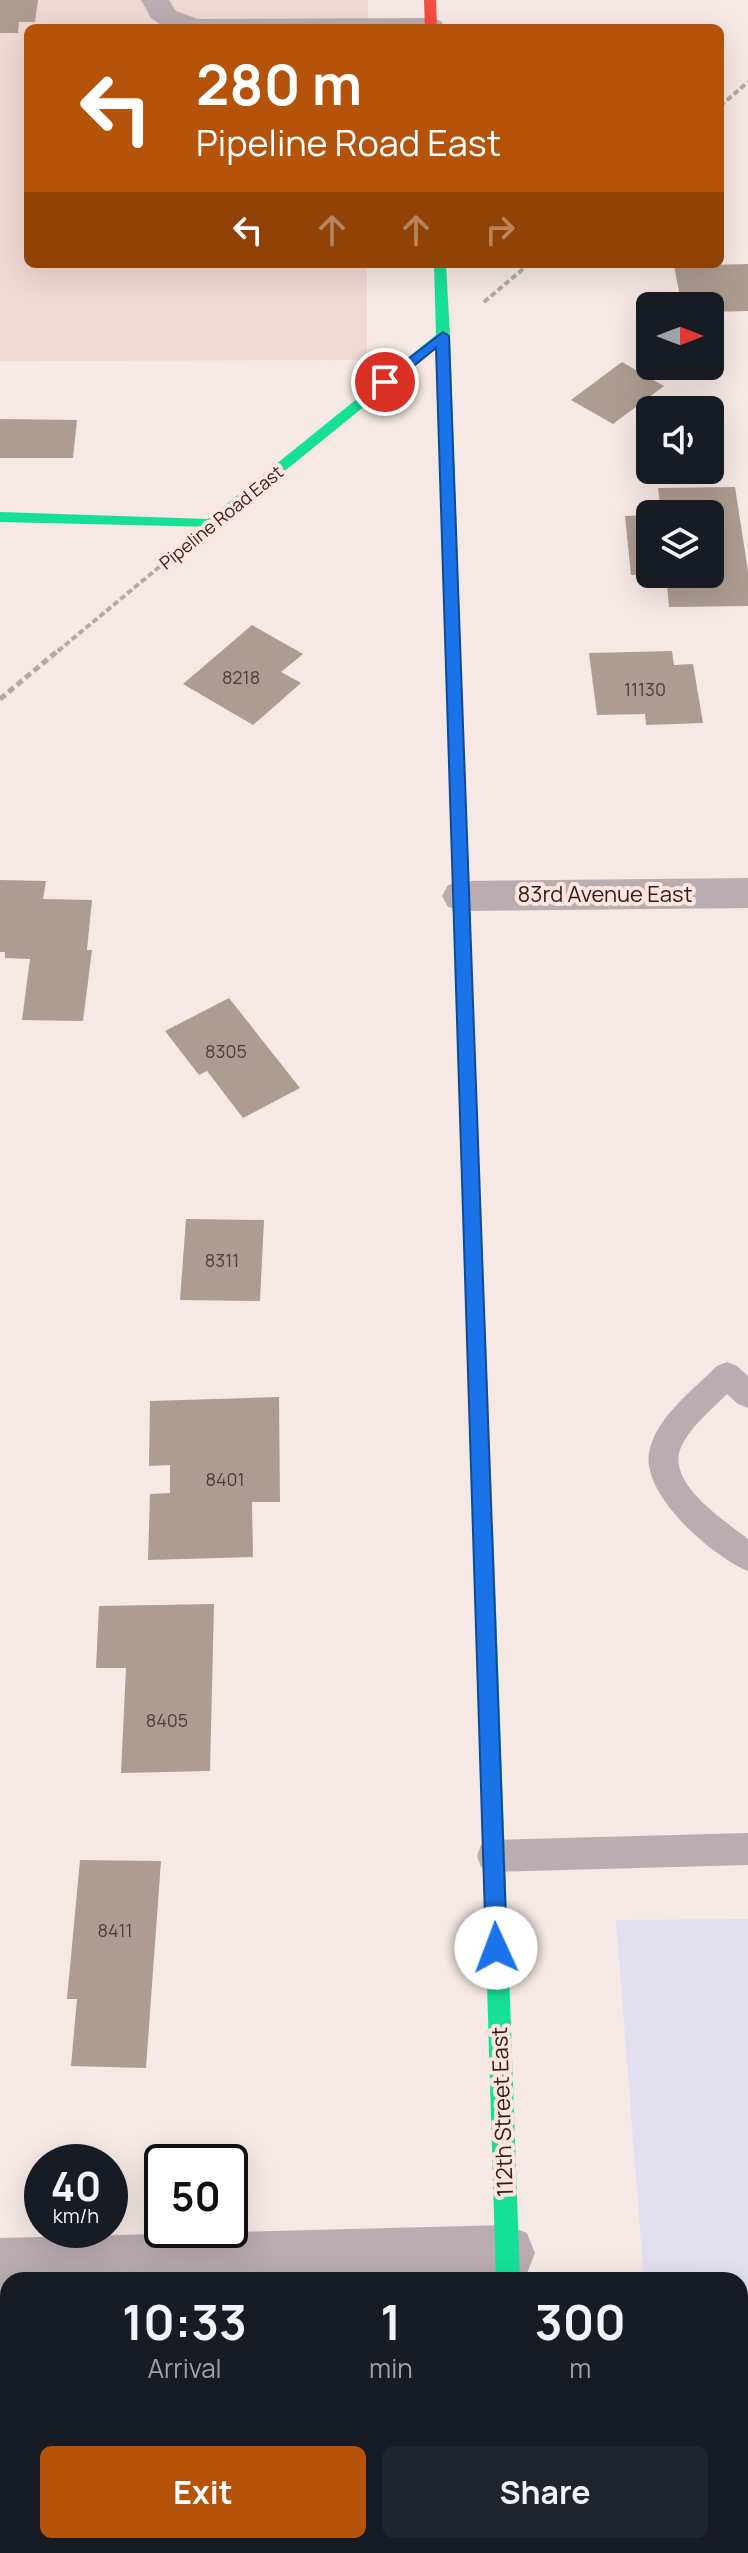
<!DOCTYPE html>
<html lang="en">
<head>
<meta charset="utf-8">
<style>
	body { margin:0; font-family:Manrope,sans-serif; background:#20242c; color:#f1f3f6; height:100vh; display:flex; flex-direction:column; font-size:30px; white-space:nowrap }
	* { box-sizing:border-box; margin:0 }
	p { font-size:26px; color:#9ea1a6 }
	.icon { flex:none; width:44px; height:44px; fill:none; stroke:currentColor; stroke-width:2; stroke-linecap:round; stroke-linejoin:round }
	.map { position:relative; flex:1; overflow:hidden }
	.side { position:absolute; left:0px; top:2272px; width:748px; height:282px; display:flex; flex-direction:column; background:#171b24; border-radius:24px 24px 0 0; box-shadow:0 8px 32px #0002 }
	.side>* { flex:none }
	.hud { position:absolute; left:24px; top:24px; width:700px; height:244px; border-radius:12px; box-shadow:0 8px 32px #0002; background:#b45309; color:#fff; overflow:hidden }
	.needle { width:52px; rotate:90deg }
	.controls { position:absolute; left:636px; top:292px; display:grid; gap:16px }
	.controls a { display:grid; place-items:center; width:88px; height:88px; border-radius:12px; background:#171b24; box-shadow:0 8px 32px #0002; font-size:40px }
	.speed { position:absolute; left:24px; top:2144px; display:flex; gap:16px; font-size:40px; font-weight:700; text-align:center }
	.speed>* { display:grid; place-content:center; width:104px; height:104px; border-radius:50%; background:#171b24; box-shadow:0 8px 32px #0002; line-height:1 }
	.speed small { font-size:20px; font-weight:400 }
	.speed .limit { border:4px solid #111; border-radius:12px; background:#fff; color:#111 }
	.pin { position:absolute; display:grid; place-items:center; width:68px; height:68px; color:#fff; margin:-34px; border:4px solid #fff; border-radius:50%; box-shadow:0 2px 8px #0007 }
	.me { position:absolute; width:88px; margin:-44px; rotate:358deg; stroke-linejoin:round; filter:drop-shadow(0 0 6px #0008) }
	.turn { display:flex; align-items:center; gap:28px; height:168px; padding:0 40px; font-size:36px }
	.turn .icon { width:104px; height:104px; stroke-width:2.5 }
	.turn b { display:block; font-size:56px; line-height:68px }
	.lanes { display:flex; align-items:center; height:76px; padding:0 40px; background:#0003; justify-content:center; gap:40px; direction:ltr }
	.lanes .off { opacity:.35 }
	.eta { display:flex; justify-content:space-evenly; align-items:center; height:136px; text-align:center }
	.eta b { font-size:48px; font-weight:700; line-height:56px }
	.button { display:flex; gap:16px; margin-top:auto; padding:16px 40px }
	.button a { flex:1; height:92px; border-radius:12px; background:#b45309; color:#fff; font-size:32px; font-weight:700; line-height:92px; text-align:center }
	.button a+a { background:#20242c; color:#f1f3f6 }
	.map>svg:first-child { display:block }
	.built { fill:#f0d9d2 }
	.green { fill:#e2dff0 }
	.building { fill:#ae9c90 }
	.lines { fill:none; stroke-linecap:round; stroke-linejoin:round }
	.path-far1 { stroke:#b5a8ab; stroke-width:4; stroke-dasharray:6 3; stroke-linecap:butt }
	.path { stroke:#b5a8ab; stroke-width:5; stroke-dasharray:7 4; stroke-linecap:butt }
	.lane { fill:#baacb1; fill-rule:evenodd }
	.street { fill:#baacb1; fill-rule:evenodd }
	.fast { fill:#16e098; fill-rule:evenodd }
	.slow { fill:#ffcf43; fill-rule:evenodd }
	.jam { fill:#f24e42; fill-rule:evenodd }
	.route { fill:#1a73e8; stroke:#114b97; stroke-width:2 }
	.labels { text-anchor:middle; dominant-baseline:central; stroke-width:8; stroke-linejoin:round; paint-order:stroke }
	.far-street-label { font-size:18px; fill:#2e1e1a; stroke:#fee4dc }
	.number-label { font-size:18px; fill:#4e3e38 }
	.street-label { font-size:22px; fill:#2e1e1a; stroke:#fee4dc }
</style>
</head>
<body>
<div class="map">
<svg width="748" height="2553" viewBox="0 0 748 2553">
	<rect width="100%" height="100%" fill="#f6e8e4"/>
	<!-- built -->
	<path class="built" d="M0 0H368V28H28V264H367V360L0 361Z"/>
	<!-- green -->
	<path class="green" d="M748 1919V2553H666L665 2546H740V2280H644L616 1920Z"/>
	<!-- building -->
	<g class="building">
		<path d="M0 0H38L35 22H19L18 33H0Z"/>
		<path d="M748 264V311L710 312V306H682L674 266Z"/>
		<path d="M622 362 664 386 613 424 571 400Z"/>
		<path d="M0 419 77 420 73 458H0Z"/>
		<path d="M735 487 748 571V606L669 607 666 574H710V514H661L658 488Z"/>
		<path d="M650 515V575H631L625 516Z"/>
		<path d="M252 625 303 654 281 672 301 683 253 725 183 684Z"/>
		<path d="M672 651 674 665 693 664 703 723 646 725 645 714 597 715 589 653Z"/>
		<path d="M0 880 46 881 43 899 92 900 87 950H92L83 1021 22 1020 30 959 5 958V952H0Z"/>
		<path d="M229 998 300 1088 243 1118 207 1071 199 1075 165 1031Z"/>
		<path d="M186 1219 264 1220 260 1301 180 1300Z"/>
		<path d="M279 1397 280 1502H252L253 1557 148 1560 150 1494 170 1493V1465L149 1466 150 1401Z"/>
		<path d="M214 1604 210 1771 121 1773 126 1668H96L99 1606Z"/>
		<path d="M80 1860 161 1861 146 2068 71 2066 77 1999H67Z"/>
		<path d="M0 2425H8V2546H72V2553H0Z"/>
	</g>
	<g class="lines">
		<!-- path-far1 -->
		<g class="path-far1">
			<path d="M720 106 748 82"/>
			<path d="M484 302 529 264"/>
			<path d="M58 651 164 563"/>
		</g>
		<!-- path -->
		<path class="path" d="M0 699 60 649"/>
		<!-- lane -->
		<g class="lane">
			<path d="M727 1362 737 1366 748 1376V1408L738 1404 727 1394C712 1409 692 1425 682 1445 663 1482 724 1520 748 1539V1571C713 1557 642 1496 649 1453 655 1418 693 1390 717 1366Z"/>
			<path d="M748 1833V1865L493 1872 481 1867 477 1856 481 1845 493 1840Z"/>
			<rect x="94" y="2546" width="38" height="7"/>
		</g>
		<!-- street -->
		<g class="street">
			<path d="M141 0H169L176 11 198 19 431 18 441 21 445 27 165 28 151 18Z"/>
			<path d="M748 878V908L462 911 448 907 442 896 448 885 462 881Z"/>
			<path d="M507 2225 527 2233 535 2253 527 2273 509 2280H8V2294H0V2238Z"/>
		</g>
		<!-- fast -->
		<g class="fast">
			<path d="M434 264H446L450 336 471 958 463 964 455 958 436 348 216 527 0 522V512L208 519 436 335Z"/>
			<path d="M483 1516 490 1519 493 1525 520 2280H496L473 1525 476 1519Z"/>
		</g>
		<!-- slow -->
		<path class="slow" d="M463 952 471 958 493 1525 490 1531 483 1534 476 1531 473 1525 455 958Z"/>
		<!-- jam -->
		<g class="jam">
			<path d="M424 0H436L437 28H425Z"/>
			<rect x="505" y="2546" width="24" height="7"/>
		</g>
	</g>
	<!-- route -->
	<path class="route" d="M443 332 449 336 507 1948 504 1956 496 1959 489 1956 486 1948 436 348 389 386H380L378 382Z"/>
	<g class="labels">
		<!-- far-street labels -->
		<g class="far-street-label">
			<text transform="translate(221 517) rotate(-39)">Pipeline Road East</text>
		</g>
		<!-- number labels -->
		<g class="number-label">
			<text x="241" y="677">8218</text>
			<text x="645" y="689">11130</text>
			<text x="226" y="1051">8305</text>
			<text x="222" y="1260">8311</text>
			<text x="225" y="1479">8401</text>
			<text x="167" y="1720">8405</text>
			<text x="115" y="1930">8411</text>
		</g>
		<!-- street labels -->
		<g class="street-label">
			<text x="605" y="894">83rd Avenue East</text>
			<text transform="translate(502 2112) rotate(-92)">112th Street East</text>
		</g>
	</g>
</svg>
<div class="controls">
<a><svg class="needle" viewBox="-14 -14 28 28"><path d="M0-13l5 13h-10z" fill="#e53935"/><path d="M0 13l5-13h-10z" fill="#9ea1a6"/></svg></a>
<a><svg class="icon" aria-label="sound" viewBox="0 0 24 24"><path d="M4 9h4l5-4v14l-5-4H4zM17 9q2 3 0 6"/></svg></a>
<a><svg class="icon" aria-label="layers" viewBox="0 0 24 24"><path d="M12 4l9 5-9 5-9-5zM3 14l9 5 9-5"/></svg></a>
</div>
<div class="speed"><div>40<small>km/h</small></div><div class="limit">50</div></div>
<div class="pin" style="left:385px;top:382px;background:#d93025"><svg class="icon" aria-label="arrive" viewBox="0 0 24 24"><path d="M6 21V4h12l-3 4 3 4H6"/></svg></div>
<svg class="me" style="left:496px;top:1948px" viewBox="-20 -20 40 40"><circle r="19" fill="#fff"/><path d="M0-13L10 11 0 6-10 11z" fill="#1a73e8"/></svg>
<div class="hud">
<div class="turn"><svg class="icon" aria-label="left" viewBox="0 0 24 24"><path d="M17 20v-9H6M10 6l-5 5 5 5"/></svg><div><b>280 m</b>Pipeline Road East</div></div>
<div class="lanes"><svg class="icon" aria-label="left" viewBox="0 0 24 24"><path d="M17 20v-9H6M10 6l-5 5 5 5"/></svg><svg class="icon off" aria-label="ahead" viewBox="0 0 24 24"><path d="M12 20V5M6 11l6-6 6 6"/></svg><svg class="icon off" aria-label="ahead" viewBox="0 0 24 24"><path d="M12 20V5M6 11l6-6 6 6"/></svg><svg class="icon off" aria-label="right" viewBox="0 0 24 24"><path d="M7 20v-9h11M14 6l5 5-5 5"/></svg></div>
</div>
<section class="side">
<div class="eta">
<div><b>10:33</b><p>Arrival</p></div>
<div><b>1</b><p>min</p></div>
<div><b>300</b><p>m</p></div>
</div>
<div class="button"><a>Exit</a><a>Share</a></div>
</section>
</div>
</body>
</html>
